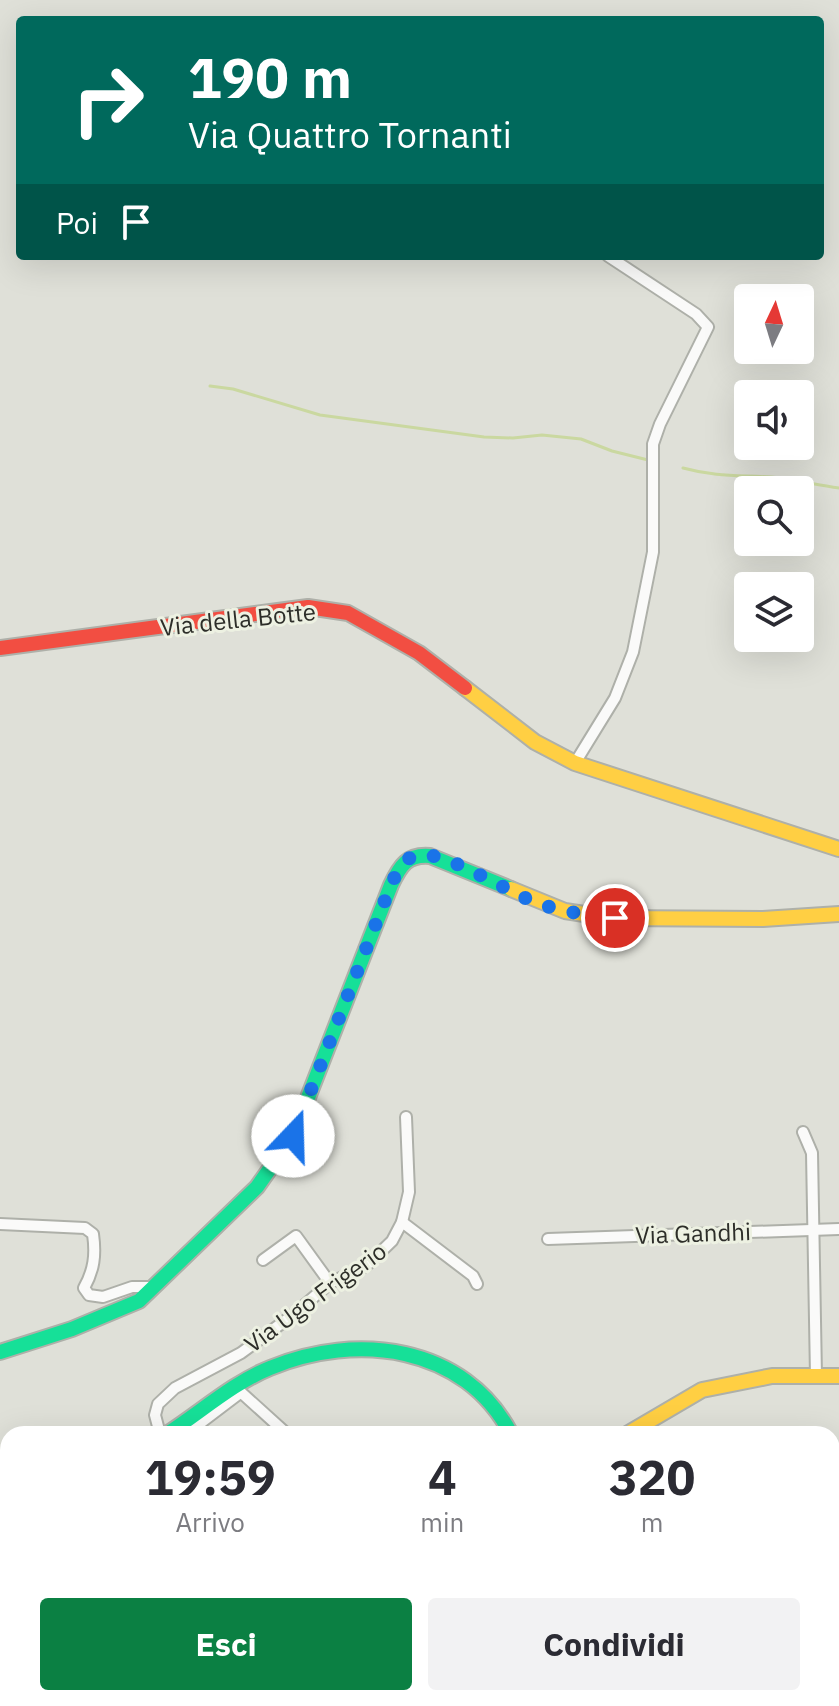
<!DOCTYPE html>
<html lang="it">
<head>
<meta charset="utf-8">
<style>
	body { margin:0; font-family:"IBM Plex Sans",sans-serif; background:#f2f2f3; color:#2b2b33; height:100vh; display:flex; flex-direction:column; font-size:30px; white-space:nowrap }
	* { box-sizing:border-box; margin:0 }
	p { font-size:26px; color:#7c7c81 }
	.icon { flex:none; width:44px; height:44px; fill:none; stroke:currentColor; stroke-width:2; stroke-linecap:round; stroke-linejoin:round }
	.map { position:relative; flex:1; overflow:hidden }
	.details { position:absolute; left:0px; top:1426px; width:840px; height:280px; display:flex; flex-direction:column; background:#fff; border-radius:24px 24px 0 0; box-shadow:0 8px 32px #0002 }
	.details>* { flex:none }
	.hud { position:absolute; left:16px; top:16px; width:808px; height:244px; border-radius:8px; box-shadow:0 8px 32px #0002; background:#00695c; color:#fff; overflow:hidden }
	.needle { width:52px; rotate:4deg }
	.fabs { position:absolute; left:734px; top:284px; display:grid; gap:16px }
	.fabs a { display:grid; place-items:center; width:80px; height:80px; border-radius:8px; background:#fff; box-shadow:0 8px 32px #0002; font-size:40px }
	.pin { position:absolute; display:grid; place-items:center; width:68px; height:68px; color:#fff; margin:-34px; border:4px solid #fff; border-radius:50%; box-shadow:0 2px 8px #0007 }
	.me { position:absolute; width:88px; margin:-44px; rotate:21deg; stroke-linejoin:round; filter:drop-shadow(0 0 6px #0008) }
	.turn { display:flex; align-items:center; gap:28px; height:168px; padding:0 40px; font-size:36px }
	.turn .icon { width:104px; height:104px; stroke-width:2.5 }
	.turn b { display:block; font-size:56px; line-height:68px }
	.then { display:flex; align-items:center; height:76px; padding:0 40px; background:#0003; gap:16px; font-size:30px }
	.eta { display:flex; justify-content:space-evenly; align-items:center; height:136px; text-align:center }
	.eta b { font-size:48px; font-weight:700; line-height:56px }
	.button { display:flex; gap:16px; margin-top:auto; padding:16px 40px }
	.button a { flex:1; height:92px; border-radius:8px; background:#0b8043; color:#fff; font-size:32px; font-weight:700; line-height:92px; text-align:center }
	.button a+a { background:#f2f2f3; color:#2b2b33 }
	.map>svg:first-child { display:block }
	.lines { fill:none; stroke-linecap:round; stroke-linejoin:round }
	.stream { stroke:#cad8a0; stroke-width:3 }
	.street-casing { stroke:#aeb0a9; stroke-width:14 }
	.fast-casing { stroke:#aeb0a9; stroke-width:18 }
	.slow-casing { stroke:#aeb0a9; stroke-width:18 }
	.jam-casing { stroke:#aeb0a9; stroke-width:18 }
	.street { stroke:#fafaf9; stroke-width:10 }
	.fast { stroke:#16e098; stroke-width:14 }
	.slow { stroke:#ffcf43; stroke-width:14 }
	.jam { stroke:#f24e42; stroke-width:14 }
	.route { stroke:#1a73e8; stroke-width:14; stroke-dasharray:0 25.2 }
	.labels { text-anchor:middle; dominant-baseline:central; stroke-width:6; stroke-linejoin:round; paint-order:stroke }
	.street-label { font-size:24px; fill:#2d2e29; stroke:#edf1e2 }
</style>
</head>
<body>
<div class="map">
<svg width="839" height="1706" viewBox="0 0 839 1706">
	<rect width="100%" height="100%" fill="#dfe0d8"/>
	<g class="lines">
		<!-- stream -->
		<g class="stream">
			<path d="M210 386 233 389 320 415 484 437 513 438 542 435 581 439 612 451 648 460"/>
			<path d="M683 468C716 477 738 475 771 477 794 479 816 485 839 488"/>
		</g>
		<!-- street casing -->
		<g class="street-casing">
			<g id="street">
				<path d="M575 763 615 698 633 652 653 552V444L660 424 708 327 696 314 608 256"/>
				<path d="M803 1132 812 1153 816 1376"/>
				<path d="M402 1222 473 1276 477 1284"/>
				<path d="M0 1224 85 1228 93 1234C96 1255 94 1270 84 1288L89 1295 103 1297 132 1287H153"/>
				<path d="M548 1239 839 1229"/>
				<path d="M263 1260 296 1236 330 1283"/>
				<path d="M234 1386 287 1434"/>
				<path d="M160 1434 155 1415 158 1404 175 1388 241 1353 293 1315 330 1283 366 1266 392 1241 402 1222 409 1192 406 1117"/>
				<path d="M186 1434 240 1393"/>
				<path d="M832 1544 839 1545"/>
				<path d="M0 1565 8 1560"/>
				<path d="M209 1698 213 1706"/>
				<path d="M516 1698 523 1706"/>
				<path d="M698 1698 705 1706"/>
				<path d="M480 1706 488 1698"/>
			</g>
		</g>
		<!-- fast casing -->
		<g class="fast-casing">
			<g id="fast">
				<path d="M0 1352 72 1329 139 1301 257 1187 293 1136 391 885C400 866 407 854 430 856L511 889"/>
				<path d="M167 1434C201 1412 233 1383 270 1368 356 1332 465 1345 511 1434"/>
				<path d="M445 1706 449 1698"/>
			</g>
		</g>
		<!-- slow casing -->
		<g class="slow-casing">
			<g id="slow">
				<path d="M465 688 535 742 575 763 839 849"/>
				<path d="M511 889 565 911 610 918 763 919 839 914"/>
				<path d="M627 1434 702 1390 772 1376H839"/>
			</g>
		</g>
		<!-- jam casing -->
		<g class="jam-casing">
			<g id="jam">
				<path d="M0 648 308 607 348 613 419 653 465 688"/>
				<path d="M0 1547 8 1543"/>
			</g>
		</g>
		<!-- street -->
		<use href="#street" class="street"/>
		<!-- fast -->
		<use href="#fast" class="fast"/>
		<!-- slow -->
		<use href="#slow" class="slow"/>
		<!-- jam -->
		<use href="#jam" class="jam"/>
	</g>
	<g class="lines">
		<!-- route -->
		<path class="route" d="M293 1136 391 885C397 872 402 858 418 855 444 850 509 893 537 903 562 912 588 915 615 918"/>
	</g>
	<g class="labels">
		<!-- street labels -->
		<g class="street-label">
			<text transform="translate(238 619) rotate(-6)">Via della Botte</text>
			<text transform="translate(693 1233) rotate(-2)">Via Gandhi</text>
			<text transform="translate(315 1297) rotate(-36)">Via Ugo Frigerio</text>
		</g>
	</g>
</svg>
<div class="fabs">
<a><svg class="needle" viewBox="-14 -14 28 28"><path d="M0-13l5 13h-10z" fill="#e53935"/><path d="M0 13l5-13h-10z" fill="#7c7c81"/></svg></a>
<a><svg class="icon" aria-label="sound" viewBox="0 0 24 24"><path d="M4 9h4l5-4v14l-5-4H4zM17 9q2 3 0 6"/></svg></a>
<a><svg class="icon" aria-label="search" viewBox="0 0 24 24"><circle cx="10" cy="10" r="6"/><path d="M15 15l6 6"/></svg></a>
<a><svg class="icon" aria-label="layers" viewBox="0 0 24 24"><path d="M12 4l9 5-9 5-9-5zM3 14l9 5 9-5"/></svg></a>
</div>
<div class="pin" style="left:615px;top:918px;background:#d93025"><svg class="icon" aria-label="arrive" viewBox="0 0 24 24"><path d="M6 21V4h12l-3 4 3 4H6"/></svg></div>
<svg class="me" style="left:293px;top:1136px" viewBox="-20 -20 40 40"><circle r="19" fill="#fff"/><path d="M0-13L10 11 0 6-10 11z" fill="#1a73e8"/></svg>
<div class="hud">
<div class="turn"><svg class="icon" aria-label="right" viewBox="0 0 24 24"><path d="M7 20v-9h11M14 6l5 5-5 5"/></svg><div><b>190 m</b>Via Quattro Tornanti</div></div>
<div class="then">Poi<svg class="icon" aria-label="arrive" viewBox="0 0 24 24"><path d="M6 21V4h12l-3 4 3 4H6"/></svg></div>
</div>
<section class="details">
<div class="eta">
<div><b>19:59</b><p>Arrivo</p></div>
<div><b>4</b><p>min</p></div>
<div><b>320</b><p>m</p></div>
</div>
<div class="button"><a>Esci</a><a>Condividi</a></div>
</section>
</div>
</body>
</html>
